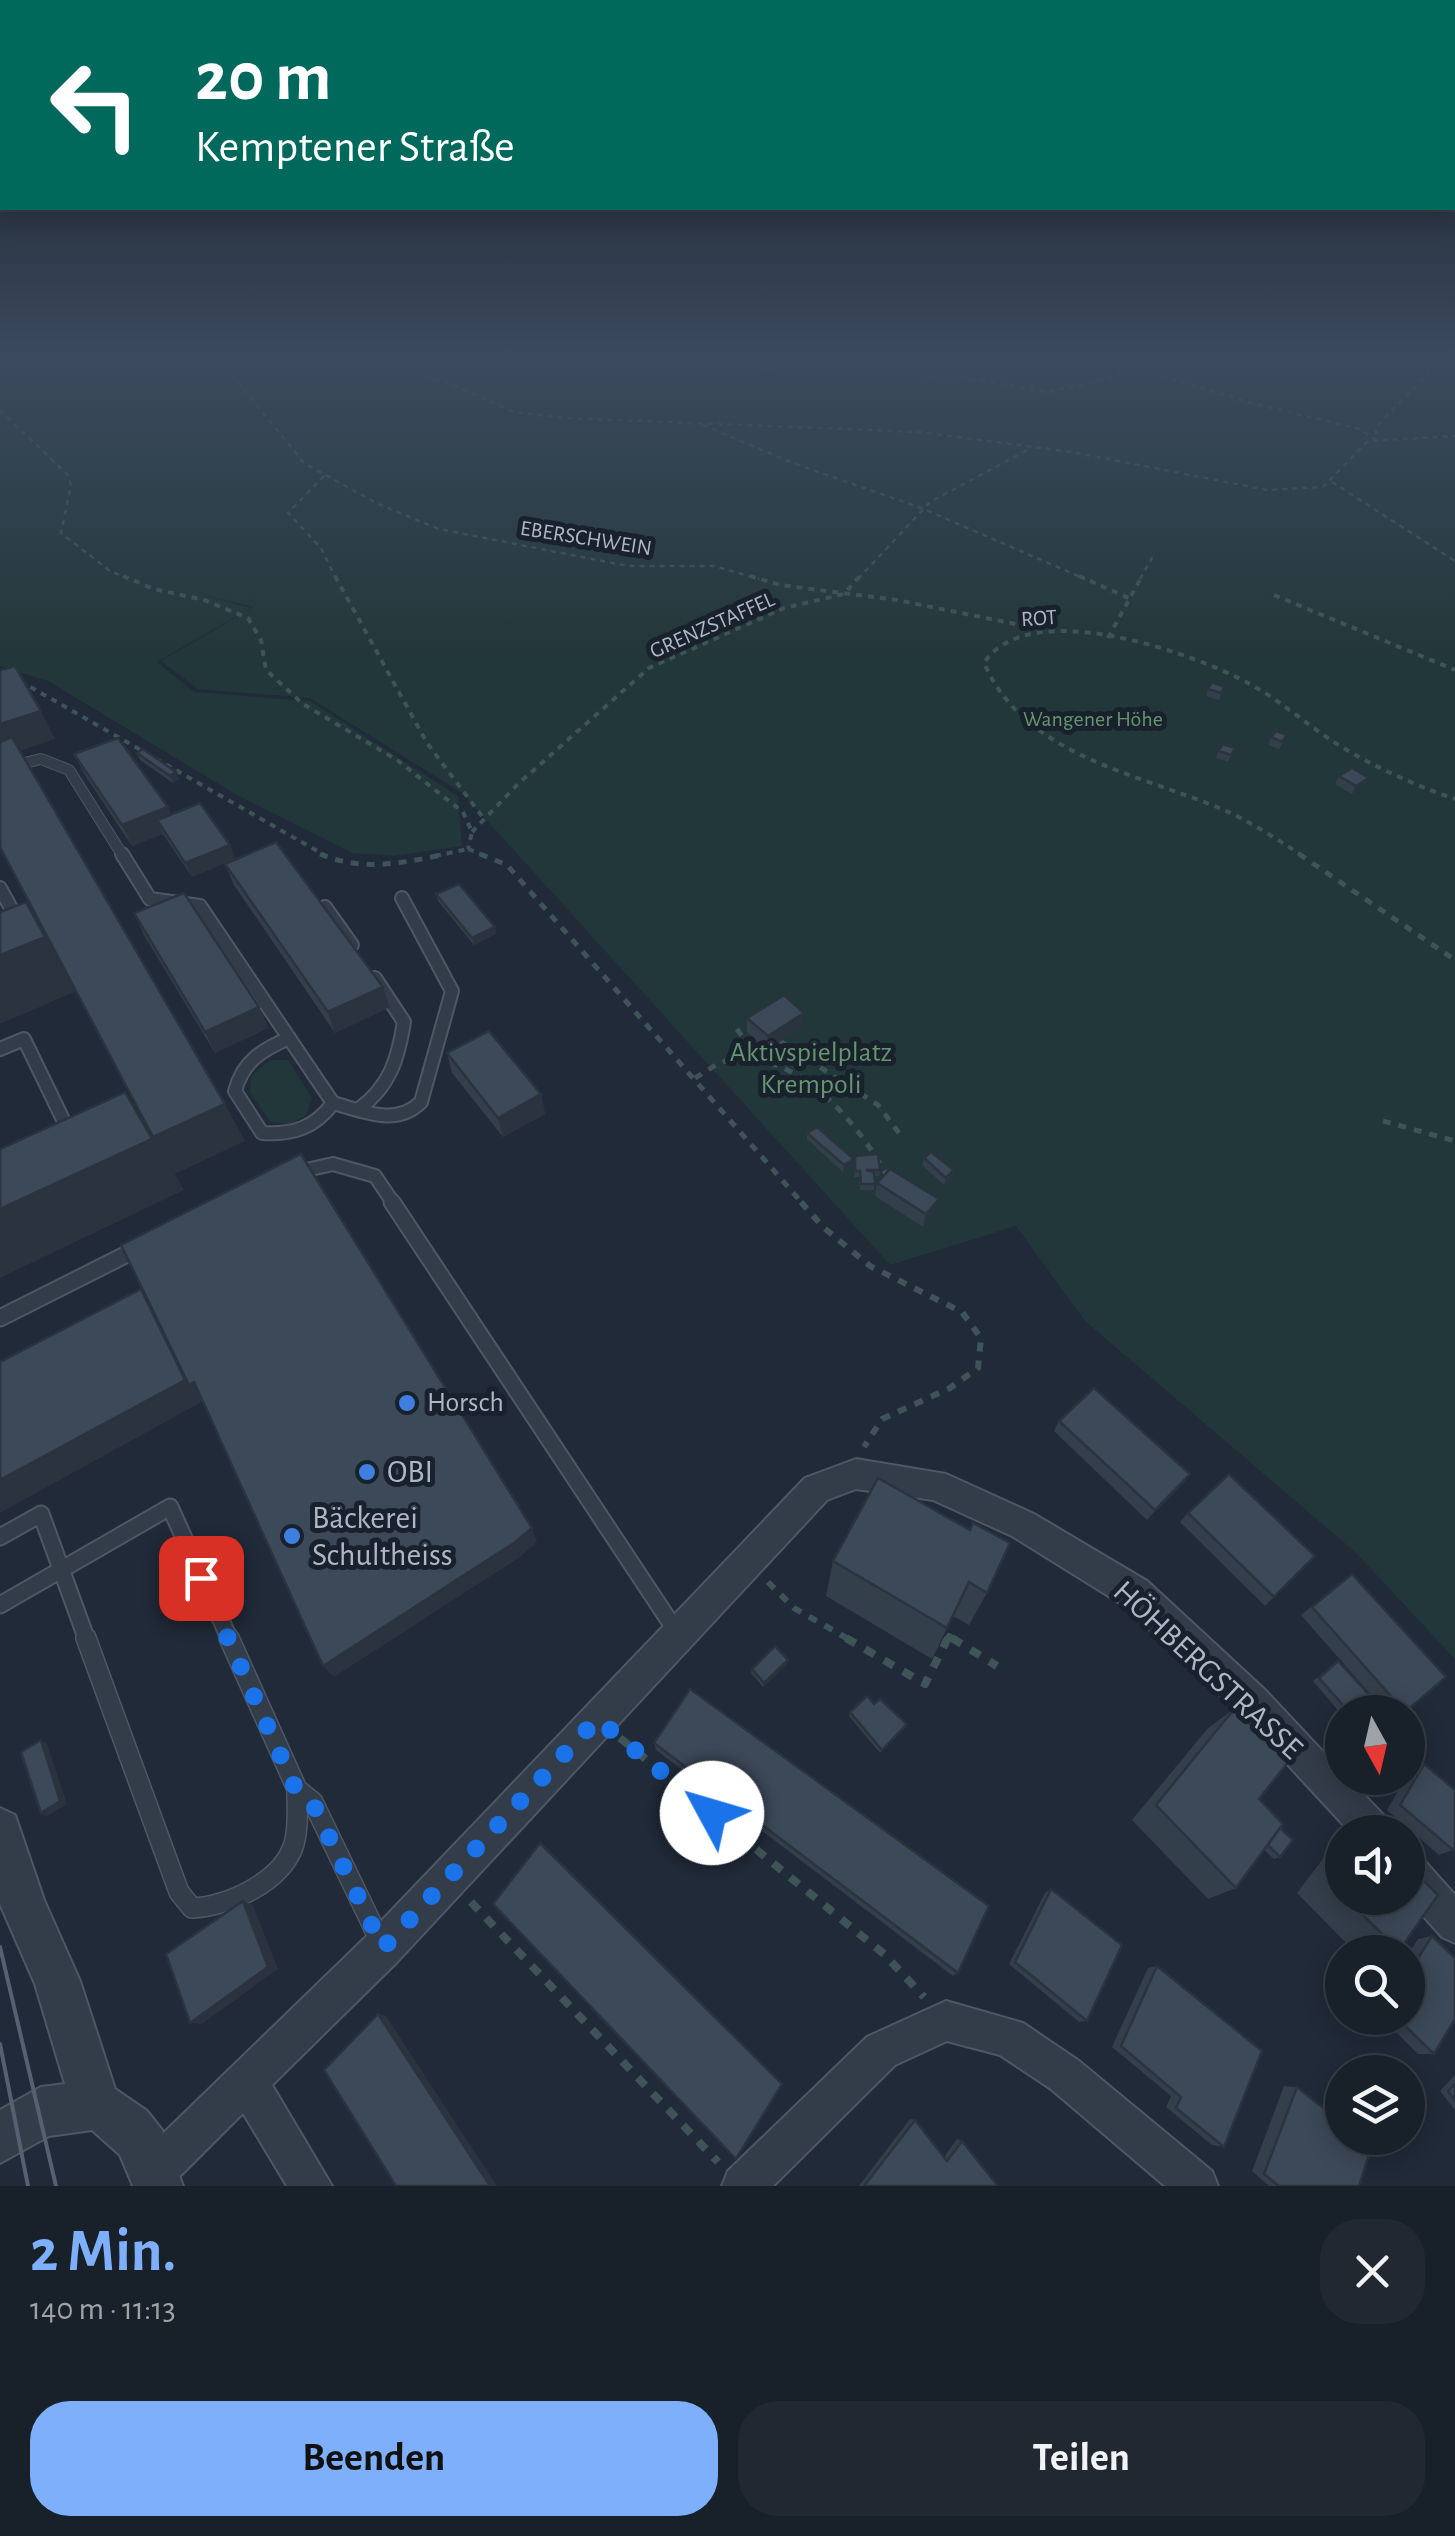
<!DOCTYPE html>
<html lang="de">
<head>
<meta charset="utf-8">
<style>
	body { margin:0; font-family:"Alegreya Sans",sans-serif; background:#212832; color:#f1f3f6; height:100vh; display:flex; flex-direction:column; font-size:38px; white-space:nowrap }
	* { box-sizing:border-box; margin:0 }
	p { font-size:32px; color:#9fa3a8 }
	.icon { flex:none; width:55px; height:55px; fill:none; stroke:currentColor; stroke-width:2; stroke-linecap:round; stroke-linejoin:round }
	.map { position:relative; height:2186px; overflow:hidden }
	.side { display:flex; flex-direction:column; background:#18202a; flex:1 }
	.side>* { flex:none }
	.top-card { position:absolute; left:0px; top:0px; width:1455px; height:210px; box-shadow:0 5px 25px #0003,0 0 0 2px #363e47; background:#00695c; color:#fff; overflow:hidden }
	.needle { width:65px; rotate:172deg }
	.tools { position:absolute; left:1325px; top:1695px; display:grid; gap:20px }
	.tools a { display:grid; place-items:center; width:100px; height:100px; border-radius:50%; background:#18202a; box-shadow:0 5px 25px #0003,0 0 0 2px #363e47; font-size:50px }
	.pin { position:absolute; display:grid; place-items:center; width:85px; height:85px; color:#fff; margin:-42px; border-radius:20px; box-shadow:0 5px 15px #0006 }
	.me { position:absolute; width:110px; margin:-55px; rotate:309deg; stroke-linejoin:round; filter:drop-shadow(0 0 8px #0008) }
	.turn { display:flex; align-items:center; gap:35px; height:210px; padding:0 30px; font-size:45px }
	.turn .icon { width:130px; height:130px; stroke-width:2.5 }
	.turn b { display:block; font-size:70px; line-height:85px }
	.round { display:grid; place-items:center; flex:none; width:105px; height:105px; border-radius:40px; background:#212832 }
	.overview { display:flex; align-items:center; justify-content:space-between; height:170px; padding:0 30px }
	h1 { font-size:60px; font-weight:700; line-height:75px; color:#7eaffa }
	.primary-button { display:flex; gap:20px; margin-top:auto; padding:20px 30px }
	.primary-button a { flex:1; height:115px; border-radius:40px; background:#7eaffa; color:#111; font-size:40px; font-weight:700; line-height:115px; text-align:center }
	.primary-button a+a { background:#212832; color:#f1f3f6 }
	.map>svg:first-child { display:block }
	.green { fill:#223739 }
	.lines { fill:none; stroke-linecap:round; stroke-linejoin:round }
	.service-far3-casing { stroke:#4e5763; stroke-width:12 }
	.service-far2-casing { stroke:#4e5763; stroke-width:16 }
	.service-far1-casing { stroke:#4e5763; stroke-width:19 }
	.service-casing { stroke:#4e5763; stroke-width:22 }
	.minor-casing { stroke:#4e5763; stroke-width:4 }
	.tertiary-casing { stroke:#4e5763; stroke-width:4 }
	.path-far4 { stroke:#3f5457; stroke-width:2.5; stroke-dasharray:5 5; stroke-linecap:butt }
	.path-far3 { stroke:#3f5457; stroke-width:4; stroke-dasharray:6 6; stroke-linecap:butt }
	.path-far2 { stroke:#3f5457; stroke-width:5; stroke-dasharray:8 8; stroke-linecap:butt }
	.path-far1 { stroke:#3f5457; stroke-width:6; stroke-dasharray:9 9; stroke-linecap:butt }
	.path { stroke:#3f5457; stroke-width:8; stroke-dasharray:11 11; stroke-linecap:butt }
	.service-far3 { stroke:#333c49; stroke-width:10 }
	.service-far2 { stroke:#333c49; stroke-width:12 }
	.service-far1 { stroke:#333c49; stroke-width:15 }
	.service { stroke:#333c49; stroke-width:19 }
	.minor { fill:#333c49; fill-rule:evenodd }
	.tertiary { fill:#333c49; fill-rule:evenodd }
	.tram { stroke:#556070; stroke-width:4 }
	.wall { fill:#343f4c }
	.shaded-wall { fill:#2a333e }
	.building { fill:#3c4958; stroke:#2a333e; stroke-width:2.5 }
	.route { stroke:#1a73e8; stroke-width:18; stroke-dasharray:0 32.4 }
	.shop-dot { fill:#3f7fe0; stroke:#19212d; stroke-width:4 }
	.labels { text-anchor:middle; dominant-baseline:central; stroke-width:10; stroke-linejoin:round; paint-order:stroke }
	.far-street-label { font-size:22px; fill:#aeb7c5; stroke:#19212d }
	.far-park-label { font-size:22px; fill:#65966f; stroke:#19212d }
	.park-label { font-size:28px; fill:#65966f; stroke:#19212d }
	.poi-label { font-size:28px; fill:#aeb7c5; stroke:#19212d; text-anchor:start }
	.near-poi-label { font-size:32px; fill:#aeb7c5; stroke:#19212d; text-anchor:start }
	.near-street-label { font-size:32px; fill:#aeb7c5; stroke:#19212d }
</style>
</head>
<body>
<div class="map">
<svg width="1455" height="2186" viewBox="0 0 1455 2186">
	<rect width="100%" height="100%" fill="#202a38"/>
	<!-- green -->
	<g class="green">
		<path d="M0 356H1455V1659L1355 1552 1085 1321 1016 1226 890 1265 462 793 310 698 198 689 161 661 254 607 191 592 251 608 157 662 194 692 310 701 458 796 462 846 394 856 353 853 237 795 48 681 0 666Z"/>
		<path d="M270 1060H288L312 1098 306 1115 290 1124 271 1122 250 1093 251 1076Z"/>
	</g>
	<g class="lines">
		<!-- service-far3 casing -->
		<g class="service-far3-casing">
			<path id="service-far3" d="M0 769 41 759 69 770 123 856"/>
		</g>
		<!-- service-far2 casing -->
		<g class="service-far2-casing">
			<g id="service-far2">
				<path d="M122 854 150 899 200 906 289 1038"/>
				<path d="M0 888 18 921"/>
				<path d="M325 907 352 945"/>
				<path d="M289 1038 333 1103C315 1128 292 1135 262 1133L235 1091C243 1061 262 1050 289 1038Z"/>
				<path d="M0 1049 24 1039 70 1134"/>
				<path d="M333 1103C363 1111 396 1127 421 1102L452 991 402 898"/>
				<path d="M359 1109C390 1086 398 1059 404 1022L375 978"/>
				<path d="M293 1173 333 1164 375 1176 394 1204"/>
			</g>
		</g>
		<!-- service-far1 casing -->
		<g class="service-far1-casing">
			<g id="service-far1">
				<path d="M392 1202 676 1631"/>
				<path d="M0 1318 141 1247"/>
				<path d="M0 1537 41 1514 87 1640"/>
				<path d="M0 1605 170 1507 230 1640"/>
			</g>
		</g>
		<!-- service casing -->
		<g class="service-casing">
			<g id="service">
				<path d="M86 1638 179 1892 192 1908C228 1907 283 1881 294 1844 299 1826 297 1807 297 1789"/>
				<path d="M229 1638 297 1789 313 1802 381 1943"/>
			</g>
		</g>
		<!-- minor casing -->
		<g class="minor-casing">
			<g id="minor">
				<path d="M856 1459 946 1474 1034 1514 1147 1581 1265 1690 1342 1772V1778H1348L1387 1819 1392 1832H1350L1241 1714 1123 1605 1012 1536 933 1500 856 1489 827 1500 397 1962 272 2085 332 2186H287L243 2113 171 2185H141L135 2170 141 2155 369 1934 805 1478Z"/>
				<path d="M1408 1851 1421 1857 1455 1895V1943L1442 1937 1407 1898Z"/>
				<path d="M946 2001 1023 2023 1079 2061 1212 2171 1218 2186H1165L1051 2089 1000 2055 947 2041 895 2065 773 2186H722L728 2171 867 2037Z"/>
			</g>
		</g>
		<!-- tertiary casing -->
		<g class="tertiary-casing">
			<path id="tertiary" d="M0 1808 15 1815 44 1900 80 1981 115 2089 147 2111 162 2130 183 2186H133L120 2155 92 2130 49 2136 0 2163V2110L41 2087 65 2084 35 1984 0 1904Z"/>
		</g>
		<!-- path-far4 -->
		<g class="path-far4">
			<path d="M222 356 229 371 304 463 378 504 439 529 628 566H714L759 579"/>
			<path d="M358 356 446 382 514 412 563 418 920 432 1072 452 1267 490 1323 487 1368 441 1455 436"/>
			<path d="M682 356 783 372 955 376 1047 392 1105 380 1143 356"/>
			<path d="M1095 356 1255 404 1360 429 1376 440V427L1440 361 1439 356"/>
			<path d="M0 410 68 475 71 485 61 533 110 571 129 579"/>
			<path d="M703 425 793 463 924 509 1085 579"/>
			<path d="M324 476 288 513 321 548 336 579"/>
			<path d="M1332 482 1455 561"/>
			<path d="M858 579 930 502 1031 448"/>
			<path d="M1140 579 1153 556"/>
		</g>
		<!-- path-far3 -->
		<g class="path-far3">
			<path d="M123 576 154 589 204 600 248 618 261 640 266 670 303 704 397 760 463 812 472 832 468 849"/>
			<path d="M335 576 427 743 484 819"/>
			<path d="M750 576 780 585 897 600 1045 630"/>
			<path d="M1079 576 1131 599"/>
			<path d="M1274 595 1455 670"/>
			<path d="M1108 638 1142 576"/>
			<path d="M20 681 326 856"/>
			<path d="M472 832 518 784 649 668 784 608 844 594 860 576"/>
			<path d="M468 849 486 856"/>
			<path d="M435 856 468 849"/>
			<path d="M1303 856C1278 840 1251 822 1224 810 1138 773 1025 757 984 663 1028 595 1191 652 1248 683 1280 700 1307 725 1337 744 1374 767 1414 785 1455 799"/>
		</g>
		<!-- path-far2 -->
		<g class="path-far2">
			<path d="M320 854C362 872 404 863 446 854"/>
			<path d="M480 854 507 865 803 1204"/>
			<path d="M1299 854 1455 960"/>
			<path d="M737 1029 758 1060"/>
			<path d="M780 1041 878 1105 902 1137"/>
			<path d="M772 1063 788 1048"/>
			<path d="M695 1078C706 1072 717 1062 730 1060 797 1049 859 1124 887 1176"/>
			<path d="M1383 1121 1455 1141"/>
		</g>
		<!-- path-far1 -->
		<g class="path-far1">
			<path d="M801 1202 823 1227 870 1266 962 1312 981 1338 978 1368 950 1388 882 1419 864 1447"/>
			<path d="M768 1582 794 1608 850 1640"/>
			<path d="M947 1640 949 1636 956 1640"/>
		</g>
		<!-- path -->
		<g class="path">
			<path d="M846 1638 925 1684 948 1638"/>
			<path d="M952 1638 997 1666"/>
			<path d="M620 1738 884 1954 924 1997"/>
			<path d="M471 1902 718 2162"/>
		</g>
		<!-- service-far3 -->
		<use href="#service-far3" class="service-far3"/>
		<!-- service-far2 -->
		<use href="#service-far2" class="service-far2"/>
		<!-- service-far1 -->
		<use href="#service-far1" class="service-far1"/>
		<!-- service -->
		<use href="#service" class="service"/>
		<!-- minor -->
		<use href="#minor" class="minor"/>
		<!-- tertiary -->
		<use href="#tertiary" class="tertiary"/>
		<!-- tram -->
		<g class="tram">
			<path d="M0 1947 56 2186"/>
			<path d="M0 2044 28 2186"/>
		</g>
	</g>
	<!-- wall -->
	<g class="wall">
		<path d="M1208 689 1222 694 1219 700 1206 696Z"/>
		<path d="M1287 735 1279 749 1268 745 1271 737Z"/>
		<path d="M1235 748 1228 762 1216 758 1218 751Z"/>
		<path d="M137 753 176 772 179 779 173 783 140 760Z"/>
		<path d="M74 754 168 807 171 814 230 845 235 859 192 877 163 834 132 846 85 775Z"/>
		<path d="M1339 776 1369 778 1365 785 1352 794 1335 784Z"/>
		<path d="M225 864 390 1007 335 1033 234 885Z"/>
		<path d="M436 894 495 927 496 934 474 945 438 901Z"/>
		<path d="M134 913 259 1007 268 1028 215 1053 144 935Z"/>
		<path d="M747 1018 803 1027 767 1050 747 1032Z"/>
		<path d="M447 1053 541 1094 545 1114 503 1137 452 1073Z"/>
		<path d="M807 1133 854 1159 853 1165 843 1172 807 1139Z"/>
		<path d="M855 1156 880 1170 879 1176H874V1190H860L859 1177H854Z"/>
		<path d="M924 1158 954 1170 953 1177 944 1185 922 1165Z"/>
		<path d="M877 1183 935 1212 923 1227 875 1196Z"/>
		<path d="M1059 1421 1190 1474 1147 1520 1054 1431Z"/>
		<path d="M878 1478 987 1593 969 1625 953 1616 932 1659 826 1596 833 1561Z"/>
		<path d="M1188 1513 1274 1597 1265 1606 1180 1522Z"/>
		<path d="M1352 1574 1405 1712H1386L1301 1615Z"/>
		<path d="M788 1660 787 1664 763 1687 751 1673 752 1669Z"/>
		<path d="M1333 1665 1385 1712H1342V1715L1313 1681Z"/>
		<path d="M1234 1709 1259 1799 1280 1828V1857L1274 1859 1264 1850 1236 1888 1208 1899 1132 1820 1208 1728Z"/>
		<path d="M850 1712 906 1727 880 1753 849 1716Z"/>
		<path d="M654 1743 958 1973 953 1976 656 1750Z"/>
		<path d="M1424 1764 1453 1850 1439 1855 1387 1810 1406 1778H1408L1410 1770Z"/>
		<path d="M1342 1840V1898H1408L1399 1951 1389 1952H1355L1297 1893 1335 1843Z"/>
		<path d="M1051 1889 1087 2021 1079 2022 1009 1964 1045 1893Z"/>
		<path d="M1432 1936 1434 2054H1418L1382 2018H1408V1954L1418 1939Z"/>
		<path d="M1157 1966 1224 2147 1212 2145 1166 2107 1171 2096 1112 2047 1148 1968Z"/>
		<path d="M1455 2075V2110L1440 2091Z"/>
		<path d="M1284 2086 1297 2087 1359 2186H1269L1252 2171Z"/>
		<path d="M910 2119 915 2120 944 2157 957 2139 962 2141 998 2186H859Z"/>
	</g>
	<!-- shaded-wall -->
	<g class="shaded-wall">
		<path d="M41 711 55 739 5 756 0 752V724Z"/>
		<path d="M176 772 179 779 173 783 170 776Z"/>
		<path d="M1369 778 1365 785 1352 794 1356 786Z"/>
		<path d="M168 807 177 828 157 820 163 834 132 846 122 825Z"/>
		<path d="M230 845 235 859 192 877 185 863Z"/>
		<path d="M26 902 77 991 0 1024V955Z"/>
		<path d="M495 927 496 934 474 945 472 938Z"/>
		<path d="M383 987 390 1007 335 1033 328 1012Z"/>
		<path d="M259 1007 268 1028 215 1053 205 1032Z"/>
		<path d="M804 1013 803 1027 767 1050 768 1036Z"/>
		<path d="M125 1092 153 1137 225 1104 245 1141 175 1174 166 1159 184 1190 0 1278V1209Z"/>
		<path d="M541 1094 545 1114 503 1137 498 1118Z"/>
		<path d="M854 1159 853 1165 843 1172 844 1165Z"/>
		<path d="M954 1170 953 1177 944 1185 946 1178Z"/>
		<path d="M939 1199 935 1212 923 1227 926 1214Z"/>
		<path d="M141 1289 194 1382 207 1399 0 1513V1480Z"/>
		<path d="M1190 1474 1183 1484 1147 1520 1155 1510Z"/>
		<path d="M532 1528 537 1542 520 1557 334 1677 323 1666Z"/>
		<path d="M788 1660 787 1664 763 1687 764 1683Z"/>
		<path d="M41 1740 47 1744 67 1804 47 1816 41 1813Z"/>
		<path d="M243 1901 253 1905 278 1969 202 2024 190 2023Z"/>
		<path d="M378 2014 386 2016 497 2186H490Z"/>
	</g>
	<!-- building -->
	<g class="building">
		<path d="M15 666 41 711 0 724V670Z"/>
		<path d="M1212 682 1225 687 1221 693 1208 689Z"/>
		<path d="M1276 731 1287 735 1282 742 1271 737Z"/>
		<path d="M12 737 225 1104 153 1137 0 847V742Z"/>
		<path d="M118 738 168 807 122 825 74 754Z"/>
		<path d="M1223 744 1235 748 1231 755 1218 751Z"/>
		<path d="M143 749 176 772 170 776 137 753Z"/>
		<path d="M1352 768 1369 778 1356 786 1339 776Z"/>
		<path d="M200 803 230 845 185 863 157 820Z"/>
		<path d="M276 842 383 987 328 1012 225 864Z"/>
		<path d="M459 884 495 927 472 938 436 894Z"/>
		<path d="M184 893 259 1007 205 1032 134 913Z"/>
		<path d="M26 902 45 937 0 955V912Z"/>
		<path d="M784 995 804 1013 768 1036 747 1018Z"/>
		<path d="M489 1031 541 1094 498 1118 447 1053Z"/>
		<path d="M125 1092 152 1139 0 1209V1149Z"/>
		<path d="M817 1127 854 1159 844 1165 807 1133Z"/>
		<path d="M931 1152 954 1170 946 1178 924 1158Z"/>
		<path d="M301 1154 532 1528 514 1543 323 1666 194 1382 189 1385 121 1245Z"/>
		<path d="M878 1154 880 1170H866L874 1172 875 1184H861L860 1171H855V1156Z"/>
		<path d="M890 1169 939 1199 926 1214 877 1183Z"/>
		<path d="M141 1289 185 1380 0 1480V1362Z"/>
		<path d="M1094 1388 1190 1474 1155 1510 1059 1421Z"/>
		<path d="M1229 1474 1315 1556 1274 1597 1188 1513Z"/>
		<path d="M878 1478 970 1530 973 1523 1010 1543 987 1593 969 1582 947 1628 833 1561Z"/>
		<path d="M1352 1574 1446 1677 1405 1712 1312 1607Z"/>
		<path d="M775 1646 788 1660 764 1683 752 1669Z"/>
		<path d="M1338 1661 1385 1712H1349L1319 1678Z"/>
		<path d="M690 1689 989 1906 958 1973 654 1743Z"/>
		<path d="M867 1696 874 1704 880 1699 907 1724 882 1750 850 1712Z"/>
		<path d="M1234 1709 1289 1761 1259 1799 1283 1824 1236 1888 1156 1805Z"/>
		<path d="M41 1740 60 1801 41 1813 21 1752Z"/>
		<path d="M1424 1764 1455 1790V1847L1453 1850 1400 1805Z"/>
		<path d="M1280 1828 1293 1840 1280 1857 1268 1845Z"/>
		<path d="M540 1843 782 2084 736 2159 493 1904Z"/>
		<path d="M1408 1865 1438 1895 1399 1951 1346 1898H1408Z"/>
		<path d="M1342 1866V1893L1331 1882Z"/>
		<path d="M1051 1889 1122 1945 1087 2021 1015 1962Z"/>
		<path d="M243 1901 268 1967 190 2023 166 1954Z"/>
		<path d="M1432 1936 1455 1958V2019L1434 2054 1397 2018H1408V1974Z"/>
		<path d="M1157 1966 1262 2051 1224 2147 1176 2108 1181 2097 1121 2046Z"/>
		<path d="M378 2014 490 2186H396L324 2070Z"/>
		<path d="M1455 2084V2100L1448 2091Z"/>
		<path d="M1297 2087 1342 2123V2138H1361L1372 2146 1359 2186H1279L1264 2174Z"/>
		<path d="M915 2120 947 2161 962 2141 998 2186H864Z"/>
	</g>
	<!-- sky -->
	<linearGradient id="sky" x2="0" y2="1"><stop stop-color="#12171f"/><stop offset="0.54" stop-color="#3c4a5e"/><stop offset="1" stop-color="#3c4a5e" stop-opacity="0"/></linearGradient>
	<rect width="1455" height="662" fill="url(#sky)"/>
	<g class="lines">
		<!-- route -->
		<path class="route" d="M201 1578 296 1790 312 1802 383 1948 597 1719 712 1813"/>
	</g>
	<!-- markers -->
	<g class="shop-dot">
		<circle cx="407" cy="1403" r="10"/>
		<circle cx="367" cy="1472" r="10"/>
		<circle cx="292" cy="1536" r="10"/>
	</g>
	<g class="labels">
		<!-- far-street labels -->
		<g class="far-street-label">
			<text transform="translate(586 538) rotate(9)">EBERSCHWEIN</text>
			<text transform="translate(1039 618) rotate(-4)">ROT</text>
			<text transform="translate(712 625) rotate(-24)">GRENZSTAFFEL</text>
		</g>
		<!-- far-park labels -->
		<g class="far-park-label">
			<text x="1093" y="719">Wangener Höhe</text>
		</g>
		<!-- park labels -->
		<g class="park-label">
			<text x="811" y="1053">Aktivspielplatz<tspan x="811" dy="32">Krempoli</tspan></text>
		</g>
		<!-- poi labels -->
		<g class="poi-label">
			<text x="427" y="1403">Horsch</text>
		</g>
		<!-- near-poi labels -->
		<g class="near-poi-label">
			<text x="387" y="1472">OBI</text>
			<text x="312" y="1518">Bäckerei<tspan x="312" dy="37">Schultheiss</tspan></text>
		</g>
		<!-- near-street labels -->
		<g class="near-street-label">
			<text transform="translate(1208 1670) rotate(43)">HÖHBERGSTRASSE</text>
		</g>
	</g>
</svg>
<div class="tools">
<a><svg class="needle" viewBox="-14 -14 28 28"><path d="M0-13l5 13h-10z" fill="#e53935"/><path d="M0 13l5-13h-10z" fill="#9fa3a8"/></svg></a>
<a><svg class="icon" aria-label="sound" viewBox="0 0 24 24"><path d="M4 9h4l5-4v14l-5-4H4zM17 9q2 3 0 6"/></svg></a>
<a><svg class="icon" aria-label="search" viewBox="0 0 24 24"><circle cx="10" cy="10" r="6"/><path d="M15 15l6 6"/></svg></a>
<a><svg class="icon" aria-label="layers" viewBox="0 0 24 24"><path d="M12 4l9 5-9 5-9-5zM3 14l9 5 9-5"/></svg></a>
</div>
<div class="pin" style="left:201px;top:1578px;background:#d93025"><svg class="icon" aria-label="arrive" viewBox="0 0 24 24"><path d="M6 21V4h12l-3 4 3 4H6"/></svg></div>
<svg class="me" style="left:712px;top:1813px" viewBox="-20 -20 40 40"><circle r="19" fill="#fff"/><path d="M0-13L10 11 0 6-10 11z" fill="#1a73e8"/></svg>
<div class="top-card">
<div class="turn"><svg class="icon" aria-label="left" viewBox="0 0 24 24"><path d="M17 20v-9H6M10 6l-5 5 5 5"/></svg><div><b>20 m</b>Kemptener Straße</div></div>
</div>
</div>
<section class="side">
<div class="overview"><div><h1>2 Min.</h1><p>140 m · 11:13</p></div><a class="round"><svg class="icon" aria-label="close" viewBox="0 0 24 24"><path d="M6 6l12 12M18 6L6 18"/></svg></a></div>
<div class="primary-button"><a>Beenden</a><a>Teilen</a></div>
</section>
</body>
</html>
